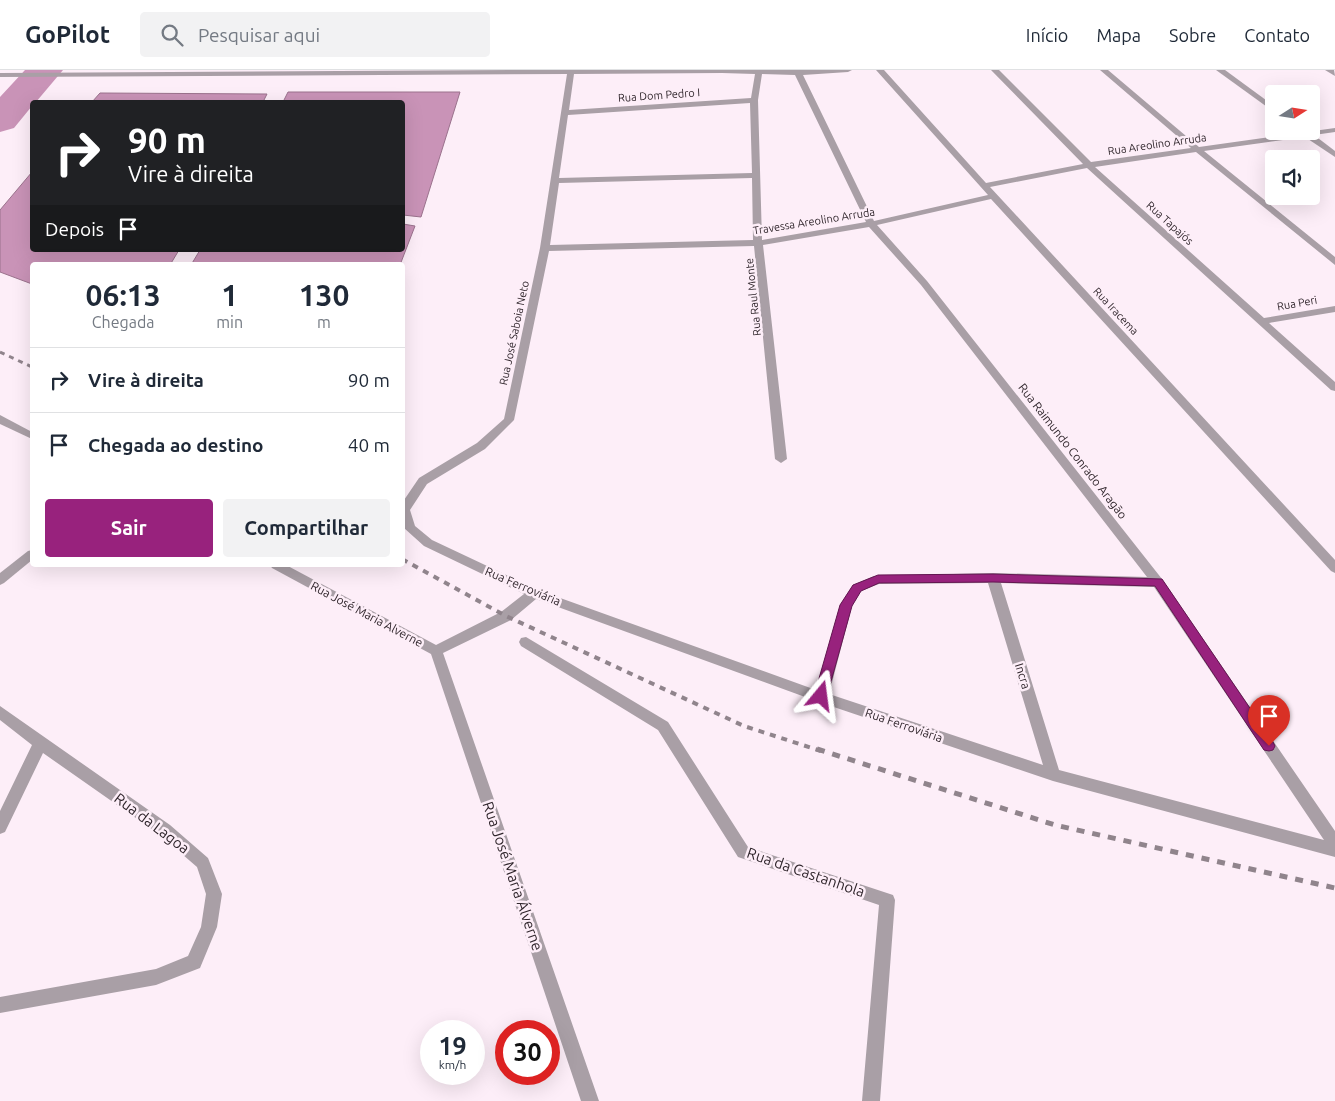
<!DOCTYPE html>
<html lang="pt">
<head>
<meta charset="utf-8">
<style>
	body { margin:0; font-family:Ubuntu,sans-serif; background:#f2f2f3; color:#1f2937; height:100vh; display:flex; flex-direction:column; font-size:19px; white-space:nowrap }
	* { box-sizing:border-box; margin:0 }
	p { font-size:16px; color:#747a83 }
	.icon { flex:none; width:28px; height:28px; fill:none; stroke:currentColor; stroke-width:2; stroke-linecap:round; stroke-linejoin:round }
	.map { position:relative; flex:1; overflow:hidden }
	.side { position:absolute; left:30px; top:192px; width:375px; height:305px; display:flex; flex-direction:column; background:#fff; border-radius:5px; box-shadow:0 5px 20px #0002 }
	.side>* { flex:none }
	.banner { position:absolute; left:30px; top:30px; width:375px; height:152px; border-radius:5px; box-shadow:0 5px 20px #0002; background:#202124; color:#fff; overflow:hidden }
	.needle { width:32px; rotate:78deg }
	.buttons { position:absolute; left:1265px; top:15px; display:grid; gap:10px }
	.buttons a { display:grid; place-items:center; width:55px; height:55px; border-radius:5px; background:#fff; box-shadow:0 5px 20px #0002; font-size:25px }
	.speed { position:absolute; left:420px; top:950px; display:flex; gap:10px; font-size:25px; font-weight:700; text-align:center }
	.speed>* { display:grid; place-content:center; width:65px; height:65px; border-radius:50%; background:#fff; box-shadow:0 5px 20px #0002; line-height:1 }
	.speed small { font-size:12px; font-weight:400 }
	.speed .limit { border:8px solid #d22; background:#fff; color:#111 }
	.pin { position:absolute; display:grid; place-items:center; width:42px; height:42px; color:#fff; margin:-51px -21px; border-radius:50% 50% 50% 0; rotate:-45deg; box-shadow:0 0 5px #0007 }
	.pin .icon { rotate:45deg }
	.me { position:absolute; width:55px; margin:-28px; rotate:16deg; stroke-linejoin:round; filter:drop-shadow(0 0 4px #0008) }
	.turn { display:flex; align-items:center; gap:18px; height:105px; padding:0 15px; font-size:22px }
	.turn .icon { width:65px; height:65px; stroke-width:2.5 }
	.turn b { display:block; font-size:35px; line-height:42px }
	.then { display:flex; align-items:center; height:48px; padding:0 15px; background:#0003; gap:10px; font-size:19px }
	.eta { display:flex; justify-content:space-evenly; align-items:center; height:85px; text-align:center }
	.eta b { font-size:30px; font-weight:700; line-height:35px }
	.primary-button { display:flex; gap:10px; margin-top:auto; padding:10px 15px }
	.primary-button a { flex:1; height:58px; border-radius:5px; background:#98227d; color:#fff; font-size:20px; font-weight:700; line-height:58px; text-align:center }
	.primary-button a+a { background:#f2f2f3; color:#1f2937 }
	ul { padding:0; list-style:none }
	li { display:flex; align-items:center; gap:15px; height:65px; padding:0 15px; border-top:1px solid #e0e1e3 }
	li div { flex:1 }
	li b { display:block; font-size:19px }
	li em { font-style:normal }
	header { display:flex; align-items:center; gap:30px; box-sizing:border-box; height:70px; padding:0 25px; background:#fff; border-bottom:1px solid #e0e1e3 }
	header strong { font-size:24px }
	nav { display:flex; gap:28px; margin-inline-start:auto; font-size:18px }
	.search { width:350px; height:45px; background:#f2f2f3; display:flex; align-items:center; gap:12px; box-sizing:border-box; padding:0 18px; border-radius:5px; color:#747a83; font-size:19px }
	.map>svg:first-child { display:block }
	.water { fill:#c993b7; stroke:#9b728d }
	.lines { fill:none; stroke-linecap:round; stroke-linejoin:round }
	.river { fill:#c993b7; fill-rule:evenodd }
	.minor { fill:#a99fa6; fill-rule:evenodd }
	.rail-far2 { stroke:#90848c; stroke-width:3; stroke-dasharray:5 5; stroke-linecap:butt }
	.rail-far1 { stroke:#90848c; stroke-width:4; stroke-dasharray:6 6; stroke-linecap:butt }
	.rail { stroke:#90848c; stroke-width:5; stroke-dasharray:8 8; stroke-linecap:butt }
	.route { fill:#98227d; stroke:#631651 }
	.labels { text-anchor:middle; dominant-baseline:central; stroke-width:5; stroke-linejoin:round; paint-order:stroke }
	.far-street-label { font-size:11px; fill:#30262c; stroke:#fdeef8 }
	.street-label { font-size:12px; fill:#30262c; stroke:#fdeef8 }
	.near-street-label { font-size:15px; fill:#30262c; stroke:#fdeef8 }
</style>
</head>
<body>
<header>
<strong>GoPilot</strong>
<div class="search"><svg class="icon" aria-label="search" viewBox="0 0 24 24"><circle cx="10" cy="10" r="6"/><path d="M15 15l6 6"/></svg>Pesquisar aqui</div>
<nav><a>Início</a><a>Mapa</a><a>Sobre</a><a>Contato</a></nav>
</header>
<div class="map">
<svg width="1335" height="1031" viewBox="0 0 1335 1031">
	<rect width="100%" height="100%" fill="#fdeef8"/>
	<!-- water -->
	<g class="water">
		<path d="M288 22H460L421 147 403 145 402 32H283Z"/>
		<path d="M100 23 267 24 263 32H92Z"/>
		<path d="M32 102V180H179L170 195H32V214L0 202V140Z"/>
		<path d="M403 154 415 156 400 195H191L200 180H402Z"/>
	</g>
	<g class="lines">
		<!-- river -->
		<path class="river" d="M25 0H63L36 32H32V36L14 58 0 62V27Z"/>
		<!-- minor -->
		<g class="minor">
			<path d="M513 0H852L848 2 803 5 874 151 988 125 876 0H884L986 113 1083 94 991 0H999L1091 92 1191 78 1100 0H1108L1199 77 1335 58V62L1314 65 1335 81V87L1305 67 1204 81 1335 187V195L1196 82 1095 97 1264 248 1335 236V242L1269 253 1335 312V321L1331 320 1087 98 990 117 1335 490V503L1331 501 991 129 877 155 927 211 1162 509 1335 761V787L1053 711 816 631 536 529 511 550 443 583 599 1031H581L431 584 272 498 270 495H286L436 575 501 542 524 524 424 476 404 458 402 433 419 408 477 373 504 349 540 178 567 4 0 7V3ZM722 3 755 4 751 28 569 40 574 4ZM762 4 795 5 866 152 762 170 758 30ZM750 33 752 103 559 108 568 45ZM752 108 753 170 550 175 559 113ZM869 157 921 215 1147 507 993 503 874 506 853 515 840 535 816 620 538 520 432 470 415 456 410 440 427 414 485 379 514 350 549 181 754 176 775 389 781 393 787 389 763 175ZM988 513 1043 695 829 624 852 536 861 521 879 514ZM1001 513 1154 517 1324 770 1059 700Z"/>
			<path d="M1216 0H1225L1274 36V42Z"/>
			<path d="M1325 0H1334L1335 6Z"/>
			<path d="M0 345 32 362V369L0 354Z"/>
			<path d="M32 480V490L4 513 0 515V503L28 481Z"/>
			<path d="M526 567 668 652 748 777 893 825 895 830 880 1031H862L879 835 738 787 658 660 521 576 519 572 521 568Z"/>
			<path d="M0 636 170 755 208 788 222 824 217 857 200 898 156 915 0 943V927L156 899 188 886 201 857 206 824 197 797 160 765 43 683 5 762 0 764V741L32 675 0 650Z"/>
		</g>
		<!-- rail-far2 -->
		<path class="rail-far2" d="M0 282 32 297"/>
		<!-- rail-far1 -->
		<path class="rail-far1" d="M402 489 506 546 744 656 821 681"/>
		<!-- rail -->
		<path class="rail" d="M817 679 1055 755 1335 818"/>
	</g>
	<!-- route -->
	<path class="route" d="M993 504 1162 509 1273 672 1275 676 1273 680 1269 681 1264 680 1155 516 993 512 879 513 861 521 852 536 827 626 825 630H816L814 626 840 535 853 515 878 505Z"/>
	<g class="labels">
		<!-- far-street labels -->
		<g class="far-street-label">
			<text transform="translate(659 25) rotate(-4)">Rua Dom Pedro I</text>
			<text transform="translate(1157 74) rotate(-8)">Rua Areolino Arruda</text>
			<text transform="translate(814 151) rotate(-9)">Travessa Areolino Arruda</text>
			<text transform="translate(1170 153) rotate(42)">Rua Tapajós</text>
			<text transform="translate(753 227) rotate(-96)">Rua Raul Monte</text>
			<text transform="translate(1297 233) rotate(-10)">Rua Peri</text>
			<text transform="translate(1116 241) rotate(47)">Rua Iracema</text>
			<text transform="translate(514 263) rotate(-78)">Rua José Saboia Neto</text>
		</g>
		<!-- street labels -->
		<g class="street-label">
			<text transform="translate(1073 381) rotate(52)">Rua Raimundo Conrado Aragão</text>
			<text transform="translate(523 516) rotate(23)">Rua Ferroviária</text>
			<text transform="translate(367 544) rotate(28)">Rua José Maria Alverne</text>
			<text transform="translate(1023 606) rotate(73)">Incra</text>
			<text transform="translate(904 655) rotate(19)">Rua Ferroviária</text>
		</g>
		<!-- near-street labels -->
		<g class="near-street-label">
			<text transform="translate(152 753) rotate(37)">Rua da Lagoa</text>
			<text transform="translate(806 802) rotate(19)">Rua da Castanhola</text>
			<text transform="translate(513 806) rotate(71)">Rua José Maria Álverne</text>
		</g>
	</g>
</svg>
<div class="buttons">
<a><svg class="needle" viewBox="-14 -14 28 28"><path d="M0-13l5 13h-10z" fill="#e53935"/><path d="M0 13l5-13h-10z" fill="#747a83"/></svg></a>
<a><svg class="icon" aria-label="sound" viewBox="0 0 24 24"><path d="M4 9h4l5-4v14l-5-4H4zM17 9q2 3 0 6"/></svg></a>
</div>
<div class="speed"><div>19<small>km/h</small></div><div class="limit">30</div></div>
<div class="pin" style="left:1269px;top:676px;background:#d93025"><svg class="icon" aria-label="arrive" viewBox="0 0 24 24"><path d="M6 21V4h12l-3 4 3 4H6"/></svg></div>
<svg class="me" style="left:821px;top:626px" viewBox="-20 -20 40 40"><path d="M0-17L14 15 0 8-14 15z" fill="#98227d" stroke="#fff" stroke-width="4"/></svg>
<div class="banner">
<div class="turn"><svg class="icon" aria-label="right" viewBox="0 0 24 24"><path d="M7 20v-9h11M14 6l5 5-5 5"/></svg><div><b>90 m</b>Vire à direita</div></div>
<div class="then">Depois<svg class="icon" aria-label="arrive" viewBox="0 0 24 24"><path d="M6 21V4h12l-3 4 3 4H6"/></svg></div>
</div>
<section class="side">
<div class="eta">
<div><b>06:13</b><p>Chegada</p></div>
<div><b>1</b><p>min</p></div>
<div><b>130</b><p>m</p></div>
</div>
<ul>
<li><svg class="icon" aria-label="right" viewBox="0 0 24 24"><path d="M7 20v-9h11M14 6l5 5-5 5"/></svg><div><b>Vire à direita</b></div><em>90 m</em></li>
<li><svg class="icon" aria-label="arrive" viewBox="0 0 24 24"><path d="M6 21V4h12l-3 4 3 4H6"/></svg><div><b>Chegada ao destino</b></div><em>40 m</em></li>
</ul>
<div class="primary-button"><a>Sair</a><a>Compartilhar</a></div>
</section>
</div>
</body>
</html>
